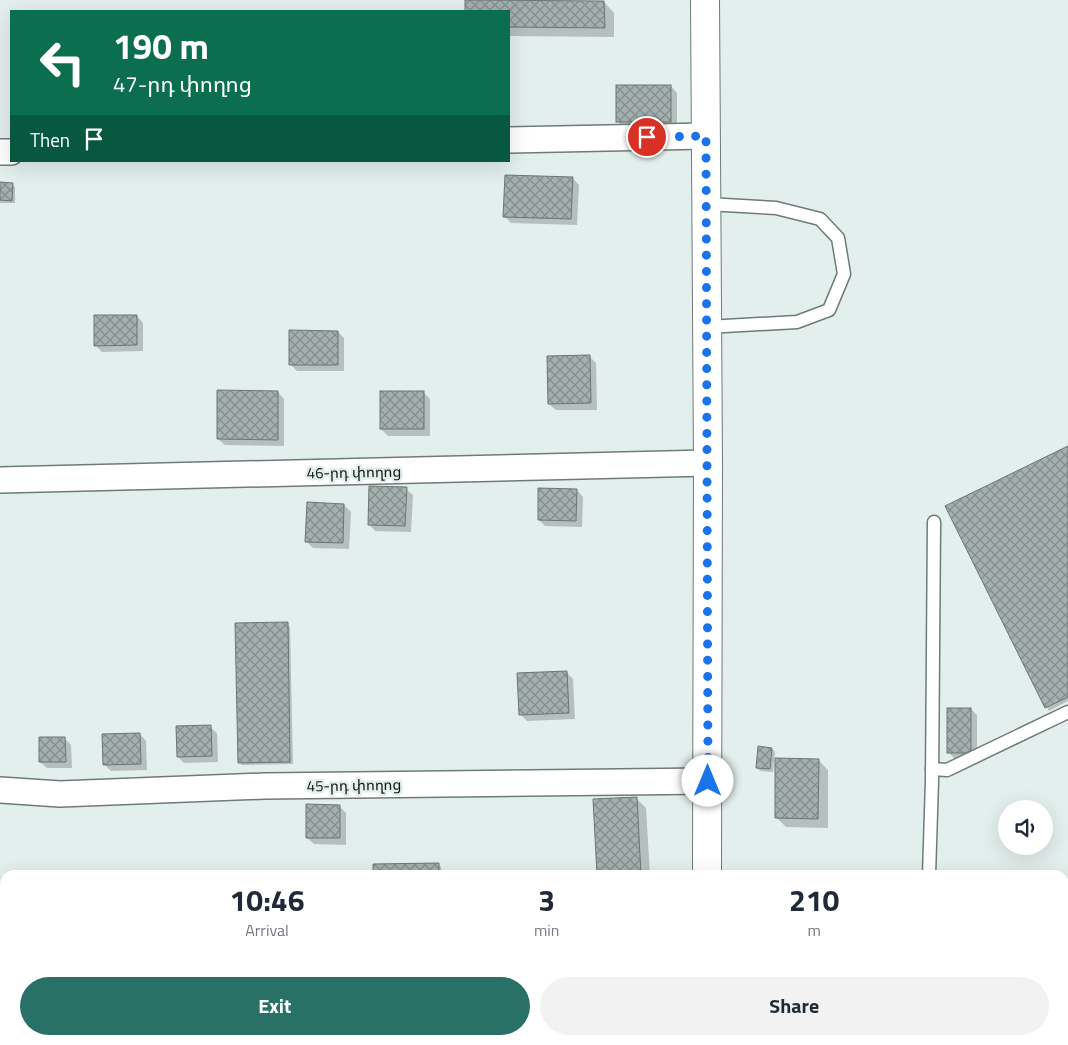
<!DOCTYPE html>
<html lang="en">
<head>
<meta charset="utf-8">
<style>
	body { margin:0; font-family:"Titillium Web","Noto Sans Armenian",sans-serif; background:#f2f2f3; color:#1f2937; height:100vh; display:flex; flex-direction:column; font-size:19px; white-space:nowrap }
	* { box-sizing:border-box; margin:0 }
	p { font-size:16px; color:#747a83 }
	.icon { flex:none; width:28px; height:28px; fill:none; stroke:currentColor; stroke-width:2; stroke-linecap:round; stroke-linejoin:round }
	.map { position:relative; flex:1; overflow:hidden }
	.details { position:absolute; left:0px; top:870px; width:1069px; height:175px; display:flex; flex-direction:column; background:#fff; border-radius:15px 15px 0 0; box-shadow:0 5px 20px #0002 }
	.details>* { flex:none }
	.guide { position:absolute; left:10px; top:10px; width:500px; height:152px; border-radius:0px; box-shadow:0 5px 20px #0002; background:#0b6e4f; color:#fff; overflow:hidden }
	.fabs { position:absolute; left:998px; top:800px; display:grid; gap:10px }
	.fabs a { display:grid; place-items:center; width:55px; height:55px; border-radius:50%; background:#fff; box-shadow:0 5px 20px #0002; font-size:25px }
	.pin { position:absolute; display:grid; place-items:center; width:42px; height:42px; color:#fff; margin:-21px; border:2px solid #fff; border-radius:50%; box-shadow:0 1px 5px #0007 }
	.me { position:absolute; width:55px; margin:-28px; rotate:0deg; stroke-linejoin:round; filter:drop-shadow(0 0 4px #0008) }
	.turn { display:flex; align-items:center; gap:18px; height:105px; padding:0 20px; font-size:22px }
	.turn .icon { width:65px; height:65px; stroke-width:2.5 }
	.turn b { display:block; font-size:35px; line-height:42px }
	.then { display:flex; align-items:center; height:48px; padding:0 20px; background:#0003; gap:10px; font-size:19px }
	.eta { display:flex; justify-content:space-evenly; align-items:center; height:85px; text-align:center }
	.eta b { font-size:30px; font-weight:700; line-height:35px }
	.cta { display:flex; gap:10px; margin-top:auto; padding:10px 20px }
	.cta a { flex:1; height:58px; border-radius:30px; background:#297067; color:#fff; font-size:20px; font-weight:700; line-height:58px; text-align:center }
	.cta a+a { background:#f2f2f3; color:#1f2937 }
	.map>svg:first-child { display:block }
	.shadow { fill:#0003 }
	.building { fill:url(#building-cross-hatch); stroke:#6b7674 }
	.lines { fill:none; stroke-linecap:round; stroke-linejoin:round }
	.lane-casing { stroke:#707a78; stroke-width:15 }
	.street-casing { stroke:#707a78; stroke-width:28 }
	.primary-casing { stroke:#707a78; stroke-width:30 }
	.lane { stroke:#fff; stroke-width:12 }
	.street { stroke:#fff; stroke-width:25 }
	.primary { stroke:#fff; stroke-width:28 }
	.route { stroke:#1a73e8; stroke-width:9; stroke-dasharray:0 16.2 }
	.labels { text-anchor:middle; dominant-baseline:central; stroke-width:5; stroke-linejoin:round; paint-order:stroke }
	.street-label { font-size:15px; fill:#131817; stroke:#e3efed }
</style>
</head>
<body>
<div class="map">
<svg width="1068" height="1045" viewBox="0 0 1068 1045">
	<defs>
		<pattern id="building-cross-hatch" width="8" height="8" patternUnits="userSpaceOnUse" patternTransform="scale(1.25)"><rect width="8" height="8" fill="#a4b0ad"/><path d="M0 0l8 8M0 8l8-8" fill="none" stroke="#848e8c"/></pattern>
	</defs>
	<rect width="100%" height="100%" fill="#e3efed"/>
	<!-- shadow -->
	<g class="shadow">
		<path d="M466 2H604L614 13V37L509 36V11H466Z"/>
		<path d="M671 86 677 93V128H624L617 121Z"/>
		<path d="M572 178 579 185 577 225 511 223 504 216Z"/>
		<path d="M0 184H12L15 187V203H0Z"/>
		<path d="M137 316 143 323V351L102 352 95 345Z"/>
		<path d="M338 332 344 338V371H297L290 364Z"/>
		<path d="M589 356 596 363 597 410H556L549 404Z"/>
		<path d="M278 392 284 399V446L225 445 218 439Z"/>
		<path d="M423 392 430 399V436H388L381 429Z"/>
		<path d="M1068 447V701L1049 711 947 507Z"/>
		<path d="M406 489 413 495 411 532 375 531 369 524Z"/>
		<path d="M577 490 583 497 582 527 545 526 539 520Z"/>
		<path d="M344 505 351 512 349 549 313 548 306 541Z"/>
		<path d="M287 624 290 627 293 764 242 765 239 762Z"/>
		<path d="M567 673 573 679 575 719 527 721 520 714Z"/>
		<path d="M971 709 977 715V759H955L948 752Z"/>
		<path d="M210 727 217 733 218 762 184 763 178 757Z"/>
		<path d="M140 734 146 741 147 770 111 771 104 764Z"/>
		<path d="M64 738 71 745 72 768H47L40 762Z"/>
		<path d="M772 749 775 752 773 772 760 771 757 768Z"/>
		<path d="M818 760 828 770V828L786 827 776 817Z"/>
		<path d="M636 798 646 808 650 875H598Z"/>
		<path d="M339 806 346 813V845L314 844 307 838Z"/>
		<path d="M438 864 441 867 442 875H375Z"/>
		<path d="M0 951 3 953 5 973V986H0Z"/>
		<path d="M1064 969 1068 978V990L1064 992Z"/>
		<path d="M28 1040H94L98 1045H28Z"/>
		<rect x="171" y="1040" width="35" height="5"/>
		<path d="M242 1040H306V1045H243Z"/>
		<rect x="533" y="1040" width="49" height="5"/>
		<path d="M588 1040H633V1045H592Z"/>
		<path d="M985 1040H1030L1032 1045H987Z"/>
	</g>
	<!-- building -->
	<g class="building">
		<path d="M465 0 604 1 605 28 509 27V11H465Z"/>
		<rect x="616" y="85" width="55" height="37"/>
		<path d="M505 175 573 177 571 219 503 217Z"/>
		<path d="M0 182 13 183 12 201 0 200Z"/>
		<path d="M94 315H137V345L94 346Z"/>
		<path d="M289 330 338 331V365H289Z"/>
		<path d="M590 355 591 403 548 404 547 356Z"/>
		<path d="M217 390 278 391V440L217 439Z"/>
		<rect x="380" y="391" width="44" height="38"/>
		<path d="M1068 446V697L1045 708 945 506Z"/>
		<path d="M369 486 407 487 405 526 368 525Z"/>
		<path d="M538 488 577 489 576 521 538 520Z"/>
		<path d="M307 502 344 504 343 543 305 542Z"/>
		<path d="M288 622 290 762 238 763 235 623Z"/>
		<path d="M567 671 569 713 519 715 517 673Z"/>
		<rect x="947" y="708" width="24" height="45"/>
		<path d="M211 725 212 756 177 757 176 726Z"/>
		<path d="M140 733 141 764 103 765 102 734Z"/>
		<path d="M39 737H65L66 762H39Z"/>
		<path d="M758 746 772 748 770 769 756 768Z"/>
		<path d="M775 758 819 759 818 819 775 818Z"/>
		<path d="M637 797 641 875H597L593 799Z"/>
		<path d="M306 804 340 805V838H306Z"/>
		<path d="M439 863V875H373V864Z"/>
		<path d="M520 874 582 875H520Z"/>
		<path d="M1064 970 1068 980V986L1064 988Z"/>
		<rect x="27" y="1040" width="65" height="5"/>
		<path d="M169 1040H200L201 1045H170Z"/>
		<rect x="241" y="1040" width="59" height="5"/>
		<path d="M380 1040V1045H340V1041Z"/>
		<path d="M531 1040H576L577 1045H532Z"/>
		<rect x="587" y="1040" width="40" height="2"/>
		<path d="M984 1040H1027L1029 1045H986Z"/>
	</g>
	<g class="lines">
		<!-- lane casing -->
		<g class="lane-casing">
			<g id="lane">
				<path d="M707 204 776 208 820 219 838 238 844 274 829 310 797 322 707 327"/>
				<path d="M932 769 947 770 1068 712"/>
				<path d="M929 875 932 781 934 522"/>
			</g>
		</g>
		<!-- street casing -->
		<g class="street-casing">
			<g id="street">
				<path d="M509 140 706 136"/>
				<path d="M0 152H11"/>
				<path d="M0 480 708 463"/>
				<path d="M0 790 60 794 265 786 708 781"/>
				<path d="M1064 925 1068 923"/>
				<path d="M813 1045 823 1040"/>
			</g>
		</g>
		<!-- primary casing -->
		<g class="primary-casing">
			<g id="primary">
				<path d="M705 0 708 463 707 875"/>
				<path d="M704 1045 705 1040"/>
			</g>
		</g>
		<!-- lane -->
		<use href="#lane" class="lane"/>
		<!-- street -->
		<use href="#street" class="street"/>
		<!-- primary -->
		<use href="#primary" class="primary"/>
	</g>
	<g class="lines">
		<!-- route -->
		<path class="route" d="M647 137 706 136 708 781"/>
	</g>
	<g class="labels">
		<!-- street labels -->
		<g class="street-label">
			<text transform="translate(354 472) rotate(-1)">46-րդ փողոց</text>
			<text transform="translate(354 785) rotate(-1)">45-րդ փողոց</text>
		</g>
	</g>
</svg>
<div class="fabs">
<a><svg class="icon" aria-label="sound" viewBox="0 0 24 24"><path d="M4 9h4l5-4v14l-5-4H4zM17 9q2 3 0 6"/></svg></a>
</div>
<div class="pin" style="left:647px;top:137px;background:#d93025"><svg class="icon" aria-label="arrive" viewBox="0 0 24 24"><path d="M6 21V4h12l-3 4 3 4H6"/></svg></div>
<svg class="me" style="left:708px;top:781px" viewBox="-20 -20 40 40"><circle r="19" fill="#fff"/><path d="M0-13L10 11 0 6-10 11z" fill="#1a73e8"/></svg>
<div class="guide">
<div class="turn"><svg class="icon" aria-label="left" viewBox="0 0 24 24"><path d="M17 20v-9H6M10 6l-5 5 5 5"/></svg><div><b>190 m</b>47-րդ փողոց</div></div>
<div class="then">Then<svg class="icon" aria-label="arrive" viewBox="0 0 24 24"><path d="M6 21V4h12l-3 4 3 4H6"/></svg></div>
</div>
<section class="details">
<div class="eta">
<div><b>10:46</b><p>Arrival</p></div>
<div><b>3</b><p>min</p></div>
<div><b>210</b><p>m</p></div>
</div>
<div class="cta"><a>Exit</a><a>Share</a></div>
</section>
</div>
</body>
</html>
